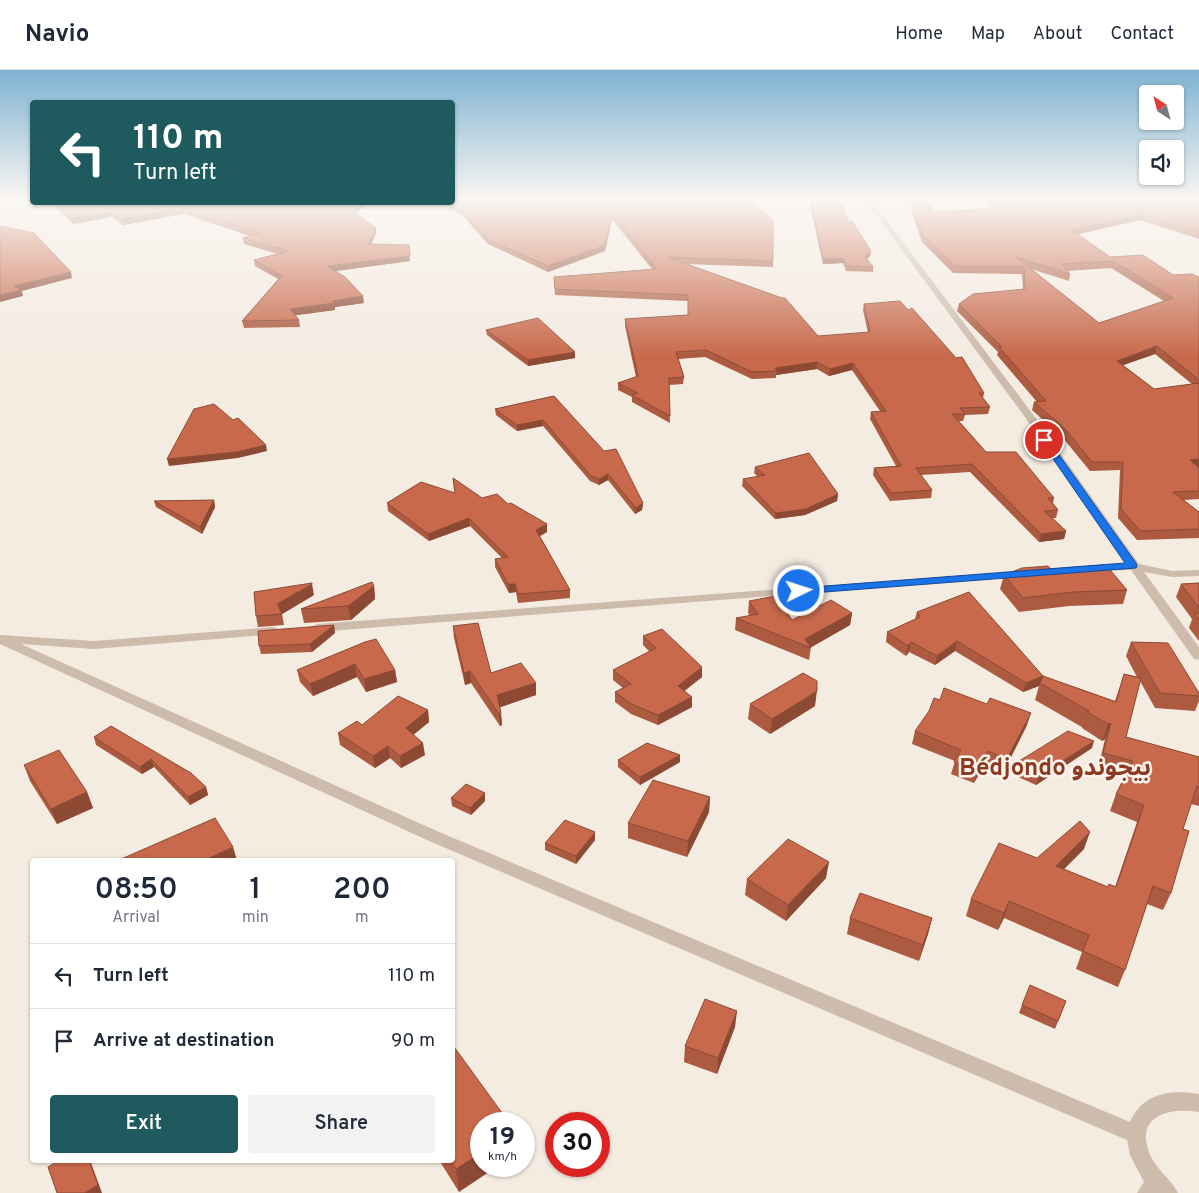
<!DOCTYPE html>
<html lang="en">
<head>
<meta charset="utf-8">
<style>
	body { margin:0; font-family:Overpass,"Noto Sans Arabic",sans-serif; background:#f2f2f3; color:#1f2937; height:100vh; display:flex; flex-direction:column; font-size:19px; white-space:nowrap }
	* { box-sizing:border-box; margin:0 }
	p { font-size:16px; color:#747a83 }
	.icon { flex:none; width:28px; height:28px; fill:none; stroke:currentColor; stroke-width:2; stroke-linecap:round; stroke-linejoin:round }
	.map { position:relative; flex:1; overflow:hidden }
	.sheet { position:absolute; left:30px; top:788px; width:425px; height:305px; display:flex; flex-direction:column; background:#fff; border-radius:5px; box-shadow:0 1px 4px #0004 }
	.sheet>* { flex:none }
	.top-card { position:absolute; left:30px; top:30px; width:425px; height:105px; border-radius:5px; box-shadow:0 1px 4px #0004; background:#1f5a5e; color:#fff; overflow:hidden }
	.needle { width:32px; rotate:324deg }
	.controls { position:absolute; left:1139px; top:15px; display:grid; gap:10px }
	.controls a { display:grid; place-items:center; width:45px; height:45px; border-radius:5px; background:#fff; box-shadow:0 1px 4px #0004; font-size:25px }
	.speed { position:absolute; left:470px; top:1042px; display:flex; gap:10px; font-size:25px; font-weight:700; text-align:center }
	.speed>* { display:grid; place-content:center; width:65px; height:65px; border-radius:50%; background:#fff; box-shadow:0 1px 4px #0004; line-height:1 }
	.speed small { font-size:12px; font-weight:400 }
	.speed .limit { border:8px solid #d22; background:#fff; color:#111 }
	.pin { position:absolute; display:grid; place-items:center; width:42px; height:42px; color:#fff; margin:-21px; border:2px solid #fff; border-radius:50%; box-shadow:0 1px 5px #0007 }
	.me { position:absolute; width:55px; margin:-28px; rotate:86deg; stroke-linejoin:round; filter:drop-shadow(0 0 4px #0008) }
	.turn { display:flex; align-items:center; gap:18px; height:105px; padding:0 20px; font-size:22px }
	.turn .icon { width:65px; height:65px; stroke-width:2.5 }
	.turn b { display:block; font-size:35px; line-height:42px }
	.eta { display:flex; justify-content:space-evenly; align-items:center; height:85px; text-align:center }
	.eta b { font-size:30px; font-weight:600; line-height:35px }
	.button { display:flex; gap:10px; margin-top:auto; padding:10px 20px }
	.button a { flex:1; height:58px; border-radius:5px; background:#1f5a5e; color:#fff; font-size:20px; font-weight:600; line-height:58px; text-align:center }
	.button a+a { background:#f2f2f3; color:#1f2937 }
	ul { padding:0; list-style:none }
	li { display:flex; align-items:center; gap:15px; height:65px; padding:0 20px; border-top:1px solid #e0e1e3 }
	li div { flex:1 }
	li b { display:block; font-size:19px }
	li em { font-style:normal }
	header { display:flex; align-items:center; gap:30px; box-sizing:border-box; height:70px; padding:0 25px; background:#fff; border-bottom:1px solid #e0e1e3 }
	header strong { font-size:24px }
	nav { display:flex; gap:28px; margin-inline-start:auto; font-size:18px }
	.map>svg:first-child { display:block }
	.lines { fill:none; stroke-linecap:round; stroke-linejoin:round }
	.minor { fill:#cdbbac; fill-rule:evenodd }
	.wall { fill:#ac5a40; fill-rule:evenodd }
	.shaded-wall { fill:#8c4a34 }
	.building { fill:#c8694b; stroke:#8c4a34; fill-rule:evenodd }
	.route { fill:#1a73e8; stroke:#114b97 }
	.labels { text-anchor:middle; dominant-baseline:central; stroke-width:5; stroke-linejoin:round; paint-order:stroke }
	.town-label { font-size:24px; font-weight:bold; fill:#8c3b22; stroke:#fbf5ee }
</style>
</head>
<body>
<header>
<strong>Navio</strong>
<nav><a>Home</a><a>Map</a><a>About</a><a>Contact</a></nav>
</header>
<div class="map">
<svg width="1199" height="1123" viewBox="0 0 1199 1123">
	<rect width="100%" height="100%" fill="#f4ebe1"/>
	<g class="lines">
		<!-- minor -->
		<g class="minor">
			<path d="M865 130H871L1029 339 1139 494 1172 501 1199 500V506L1172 507 1144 502 1199 577V590L1194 589 1131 500 1088 501 1086 499 1088 497 1092 496 1127 493 1022 343Z"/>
			<path d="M1020 501 1024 502 1026 504 1024 506 317 562 311 558 317 554Z"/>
			<path d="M274 557 280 561 278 564 94 579 21 574 439 762 1130 1052C1143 1023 1170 1019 1199 1024V1042C1168 1037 1134 1046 1150 1085 1157 1100 1171 1109 1178 1123H1137L1144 1112 1130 1085 1127 1070 427 770 0 574V565L94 571Z"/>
		</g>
	</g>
	<!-- wall -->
	<g class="wall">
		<path d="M750 130 773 191V197L686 194 818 266 868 263 863 240 864 234 984 323 983 328 990 337 988 344 965 345 963 351H959L986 382 1054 428 1053 433 1058 440 1056 448H1053L1066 461 1064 469 1039 472 970 402 921 405 932 420 931 428 890 431 873 405 874 398 896 396 870 349 871 342 880 341 852 300 829 306 817 299 776 305V308L752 309 705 287 678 289 684 307 683 314 669 315 670 353 632 332V327L618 320V313L636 307 625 256V249L688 245V231L555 225 554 207 652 199 612 149 605 181 548 202 488 174 462 145 438 132Z"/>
		<path d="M983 130H1198L1199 131V169L1140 150 1078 164 1110 187 1173 205 1199 207V397H1198L1199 398V429L1184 430 1199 442V468L1137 470 1118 448 1120 400 1090 401 1063 368 1032 340 1034 332H1037L997 285 998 282 957 241 959 234 1023 219 1022 204 953 203 922 172 911 140 912 134 933 142 995 139ZM1111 198 1164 231 1099 253 1031 199 1069 211 1070 204 1067 201ZM1155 284 1192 314 1154 319 1123 295Z"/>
		<path d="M49 132H369L356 144 376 163 371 174 410 191 336 201 364 233 335 237V240L295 245 299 250 300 257 244 258 242 251 278 209 255 196 254 190 278 184 244 174 243 168 250 166 184 144 123 155 112 147 73 154 53 134Z"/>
		<path d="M811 132 848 151 871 181 870 186 867 189 873 197V202L846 201 843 193 823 194 810 136Z"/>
		<path d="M486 260 575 288 528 296 487 265Z"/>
		<path d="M554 326 643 433 642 440 635 444 608 410 599 415 590 411 543 356 517 361 496 345 495 339Z"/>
		<path d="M755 397 838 424 837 431 805 445 775 449 742 416 743 409 758 407 754 403Z"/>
		<path d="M453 408 482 428 508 434 547 462 540 466 570 520V528L518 533 516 522 509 523 495 497V489L502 488 470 456 429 471 388 441 387 433 455 423Z"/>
		<path d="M214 430 215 437 202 464 156 437 154 431Z"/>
		<path d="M1051 499 1127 520 1123 534 1069 536 1019 542 1000 519 1004 505Z"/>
		<path d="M1199 513V571L1189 558 1192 549 1176 527 1181 514Z"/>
		<path d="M374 516 375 529 351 550 304 553 301 539Z"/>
		<path d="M314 525 282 544 284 555 258 557 256 546Z"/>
		<path d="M749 531 792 550 852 543 850 555 811 577 809 590 735 560 736 548 750 546 748 543Z"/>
		<path d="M917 542 1043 606 1115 631 1124 604 1137 607 1126 586 1131 572 1199 623V631L1195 641 1155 638 1140 611 1126 667 1199 687V736L1191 734 1183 759 1171 823 1163 840 1147 834 1125 900 1118 917 1076 899 1082 882 1004 848 998 860 966 846 971 829 1037 788 1084 779 1064 799 1108 817H1115L1137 752 1110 741 1116 724 1124 708 1098 699 1105 669 1102 671 1082 658V657L1035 630 1039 616 1023 622 955 581 935 595 909 582 906 586 886 572 887 562 915 549Z"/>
		<path d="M334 555 335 563 312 582 261 584 259 576Z"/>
		<path d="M453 556 491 603 536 625 500 637 502 655 500 656 471 613 465 615 454 568Z"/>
		<path d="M643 566 702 607 684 621 692 627V637L658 655 631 644 615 632V622L623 618 613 610V600L650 582 643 575Z"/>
		<path d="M365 572 395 600 397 612 366 622 357 607 313 626 300 612 297 600Z"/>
		<path d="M750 634 815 636 770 664 748 649Z"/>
		<path d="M428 640 429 652 413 665 425 685 401 698 390 688 375 698 340 675 338 663 362 655Z"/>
		<path d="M1027 655 1004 701 985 693 974 713 951 704 955 691 912 674 915 661Z"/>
		<path d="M111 656 206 717 208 725 190 735 154 697 142 704 96 675 94 667Z"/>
		<path d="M1092 678 1036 715 1009 703 1011 696Z"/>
		<path d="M680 685V692L640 715 618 697V690Z"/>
		<path d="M24 695 87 722 93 738 57 754 30 711Z"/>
		<path d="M485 723V731L471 745 452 736 451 728Z"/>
		<path d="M710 727 709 742 687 787 628 768V753Z"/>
		<path d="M595 770 576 794 545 780V773Z"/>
		<path d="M826 808 786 851 745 825 747 809Z"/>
		<path d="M850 848H932L928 864 919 891 847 864Z"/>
		<path d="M1066 931 1055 959 1019 943 1022 935Z"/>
		<path d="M735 957 717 1004 684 992 685 976Z"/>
		<path d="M510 1054 459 1122 439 1090H452Z"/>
	</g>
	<!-- shaded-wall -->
	<g class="shaded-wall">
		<path d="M362 132H369L352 147V141Z"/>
		<path d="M183 138 184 144 123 155 121 149Z"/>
		<path d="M111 142 112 147 73 154 72 148Z"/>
		<path d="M612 143V149L605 181 548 202V196Z"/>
		<path d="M1141 144 1140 150 1070 166 1071 160Z"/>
		<path d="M376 158V163L369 180 368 174Z"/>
		<path d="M409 175 410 191 328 202 327 196Z"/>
		<path d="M871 181 870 186 864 192 865 187Z"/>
		<path d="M843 188V193L823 194V189Z"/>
		<path d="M71 202 72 208 22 221 23 226 0 232V225L14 216Z"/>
		<path d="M363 226 364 233 335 237V240L291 246 290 239Z"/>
		<path d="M1157 276 1155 284 1115 298 1117 291Z"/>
		<path d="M575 282V288L528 296V290Z"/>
		<path d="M817 292V299L776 305 777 301 775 298Z"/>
		<path d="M853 293 852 300 829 306 830 299Z"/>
		<path d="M543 350V356L517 361V355Z"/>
		<path d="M266 375 267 381 238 388 169 396 167 389Z"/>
		<path d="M1199 389V397L1187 398 1190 390Z"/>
		<path d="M608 404V410L599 415V409Z"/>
		<path d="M838 424 837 431 805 445 775 449 776 443Z"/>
		<path d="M214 430 215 437 202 464 200 457Z"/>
		<path d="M643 433 642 440 635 444 636 438Z"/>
		<path d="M469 448 470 456 429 471 428 464Z"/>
		<path d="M547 454V462L536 468V460Z"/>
		<path d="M1066 461 1064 469 1039 472 1041 464Z"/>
		<path d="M312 514 314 525 282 544 277 534Z"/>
		<path d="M508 514H515L516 522 509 523Z"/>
		<path d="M374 516 375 529 351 550 348 536Z"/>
		<path d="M852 543 850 555 810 578 805 569Z"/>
		<path d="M334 555 335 563 312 582 310 574Z"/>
		<path d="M957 571 955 581 935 595 937 586Z"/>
		<path d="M911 572 909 582 906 586 908 576Z"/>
		<path d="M355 594 357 607 313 626 310 614Z"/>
		<path d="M702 597V607L678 626V616Z"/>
		<path d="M395 600 397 612 366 622 364 609Z"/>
		<path d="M470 601 471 613 465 615 464 603Z"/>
		<path d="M1043 606 1039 616 1023 622 1026 613Z"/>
		<path d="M536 613V625L498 638 497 625Z"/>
		<path d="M817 621 815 636 770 664 772 649Z"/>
		<path d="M692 627V637L658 655V645Z"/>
		<path d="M428 640 429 652 407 670 406 658Z"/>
		<path d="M501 643 502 655 500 656 499 644Z"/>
		<path d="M1031 643 1027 655 1004 701 1007 689Z"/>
		<path d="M1111 653 1105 669 1102 671 1108 654Z"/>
		<path d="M1094 671 1092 678 1036 715 1038 707Z"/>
		<path d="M423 673 425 685 401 698 400 686Z"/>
		<path d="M388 676 390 688 375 698 373 686Z"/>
		<path d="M988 681 985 693 974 713 978 701Z"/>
		<path d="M680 685V692L640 715V707Z"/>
		<path d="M151 689 154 697 142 704 140 697Z"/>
		<path d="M206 717 208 725 190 735 188 727Z"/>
		<path d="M87 722 93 738 57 754 51 739Z"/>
		<path d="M485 723V731L471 745 470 738Z"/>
		<path d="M710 727 709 742 687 787 688 771Z"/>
		<path d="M595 762V770L576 794V786Z"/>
		<path d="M1090 762 1084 779 1050 813 1056 796Z"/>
		<path d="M233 777 237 790H205Z"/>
		<path d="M829 792 826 808 786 851 788 835Z"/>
		<path d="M1009 831 1004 848 998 860 1004 843Z"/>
		<path d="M932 848 928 864 919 891 923 875Z"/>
		<path d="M737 941 735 957 717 1004 718 988Z"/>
		<path d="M481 1083V1096H498L459 1122 456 1099Z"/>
		<path d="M89 1090H90L102 1123H85Z"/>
	</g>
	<!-- building -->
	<g class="building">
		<path d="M452 130H750L773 151V191L667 187 782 228H785L818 266 870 262 864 234 900 231 908 240 912 238 956 288 962 287 984 323H979L990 337 960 338 965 344H952L986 382H1016L1054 428H1048L1058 440 1044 441 1066 461 1041 464 972 394 916 398 932 420 891 423 874 398 901 396 871 342 886 341 853 293 830 299 817 292 775 298 777 301 752 302 706 280 676 282 684 307 669 308 670 346 632 325 638 323 618 313 638 306 625 249 688 245V225L555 219 554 207 657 199 612 143 605 175 548 196 488 169 462 140 448 132H452Z"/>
		<path d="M993 130H1198L1199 131V162L1141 144 1071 160 1110 187 1143 185 1173 205 1192 204 1198 207H1199V310L1157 276 1117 291 1154 319 1199 313V389L1190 390 1199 398V421L1173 422 1199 442V459L1140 461 1121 439 1123 392H1092L1066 360 1034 332 1046 331 999 277H1002L959 234 973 224 1025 219 1024 197 954 196 923 165 912 134H931L933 142 1005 138ZM1016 187 1070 204 1062 194 1113 191 1173 228 1099 253Z"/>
		<path d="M55 132H362L352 141 376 158 368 174 409 175 410 186 327 196 345 207 363 226 333 231 334 233 290 239 299 250 242 251 282 206 254 190 289 181 243 168 259 163 183 138 121 149 111 142 72 148Z"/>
		<path d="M811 132 842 133 848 151H852L871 181 865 187 873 197 846 196 843 188 823 189Z"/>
		<path d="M0 156 34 163 71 202 14 216 22 220 0 225Z"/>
		<path d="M538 248 575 282 528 290 486 260Z"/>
		<path d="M554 326 604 381 616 379 643 433 636 438 608 404 599 409 590 405 543 350 517 355 495 339Z"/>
		<path d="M214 334 233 350 238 348 266 375 237 382 167 389 194 339Z"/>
		<path d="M809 383 838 424 806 439 776 443 743 409 765 405 755 397Z"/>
		<path d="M453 408 482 428 497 424 508 434 511 433 547 454 536 460 570 520 518 524 515 514H508L495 489 508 487 469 448 428 464 387 433 421 412 455 423Z"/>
		<path d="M214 430 200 457 154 431Z"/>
		<path d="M1106 495 1127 520 1073 522 1023 528 1004 505 1022 498 1048 496 1051 499Z"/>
		<path d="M372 512 374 516 348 536 301 539Z"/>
		<path d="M312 513V514L277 534 282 544 256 546 254 522Z"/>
		<path d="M1199 513V538L1181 514Z"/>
		<path d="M969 522 1043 606 1026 613 957 571 937 586 911 572 908 576 887 562 920 547 917 542Z"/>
		<path d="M776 526 792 550 831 530 852 543 805 569 811 578 736 548 758 544 749 531Z"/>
		<path d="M1199 543V550L1194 544Z"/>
		<path d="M478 553 491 603 521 593 536 613 497 625 501 643 499 644 470 601 464 603 453 556Z"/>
		<path d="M334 555 310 574 259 576 258 561Z"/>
		<path d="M662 559 702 597 678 616 692 627 658 645 631 634 615 622 631 614 613 600 656 578 643 566Z"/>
		<path d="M376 569 395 600 364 609 355 594 310 614 297 600 365 572Z"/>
		<path d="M1131 572 1168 573 1199 623V626L1160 623Z"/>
		<path d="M803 603 817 611V621L772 649 750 634Z"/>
		<path d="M1124 604 1141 608 1126 667 1199 687V717L1197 716 1183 759 1189 761 1171 823 1153 816 1125 900 1083 881 1089 865 1009 831 1004 843 971 829 999 773 1037 788 1080 751 1090 762 1056 796 1108 817 1109 814 1116 817 1144 735 1116 724 1133 691 1103 683 1111 653 1108 654 1087 642 1089 641 1040 613 1043 606 1116 632Z"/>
		<path d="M944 618 987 634 990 628 1031 643 1007 689 988 681 978 701 954 692 961 680 915 661 929 641 934 628 940 630Z"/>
		<path d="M398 626 428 640 406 658 423 673 400 686 388 676 373 686 338 663 357 651 362 655Z"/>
		<path d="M111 656 191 703 206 717 188 727 151 689 140 697 94 667Z"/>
		<path d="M1068 661 1094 671 1038 707 1011 696Z"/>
		<path d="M647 673 680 685 640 707 618 690Z"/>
		<path d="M59 680 87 722 51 739 24 695Z"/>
		<path d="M653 710 710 727 688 771 628 753Z"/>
		<path d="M466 714 485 723 470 738 451 728Z"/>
		<path d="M215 748 233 777 205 790H119Z"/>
		<path d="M565 750 595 762 576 786 545 773Z"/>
		<path d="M788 769 829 792 788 835 747 809Z"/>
		<path d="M860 823 932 848 923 875 850 848Z"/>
		<path d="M1030 915 1066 931 1058 951 1022 935Z"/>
		<path d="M705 929 737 941 718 988 685 976Z"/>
		<path d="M452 974 510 1054H481V1083L456 1099 450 1090H452Z"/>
		<path d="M60 1090H89L98 1115 85 1123H57L48 1097Z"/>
	</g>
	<!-- sky -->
	<linearGradient id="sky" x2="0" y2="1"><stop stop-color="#7eb2d2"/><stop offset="0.45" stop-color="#faf6f2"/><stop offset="1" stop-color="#faf6f2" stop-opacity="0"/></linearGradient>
	<rect width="1199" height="287" fill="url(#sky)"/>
	<!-- route -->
	<path class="route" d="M1044 367 1047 368 1136 493 1137 496 1136 498 799 524 794 521 799 518 1125 493 1040 370Z"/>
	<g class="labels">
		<!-- town labels -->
		<g class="town-label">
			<text x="1055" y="699">Bédjondo بيجوندو</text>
		</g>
	</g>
</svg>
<div class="controls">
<a><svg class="needle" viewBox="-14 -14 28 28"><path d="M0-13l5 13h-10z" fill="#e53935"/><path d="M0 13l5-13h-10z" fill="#747a83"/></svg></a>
<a><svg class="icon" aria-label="sound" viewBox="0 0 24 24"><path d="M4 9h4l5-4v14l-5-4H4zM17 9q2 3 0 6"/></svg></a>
</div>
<div class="speed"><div>19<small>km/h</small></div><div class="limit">30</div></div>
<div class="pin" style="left:1044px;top:370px;background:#d93025"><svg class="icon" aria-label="arrive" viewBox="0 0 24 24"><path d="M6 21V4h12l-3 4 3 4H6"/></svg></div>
<svg class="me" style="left:799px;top:521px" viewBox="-20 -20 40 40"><circle r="17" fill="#1a73e8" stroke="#fff" stroke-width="3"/><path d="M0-11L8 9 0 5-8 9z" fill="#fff"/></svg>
<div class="top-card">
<div class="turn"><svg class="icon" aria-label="left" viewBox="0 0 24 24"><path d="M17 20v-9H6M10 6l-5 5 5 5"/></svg><div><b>110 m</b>Turn left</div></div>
</div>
<section class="sheet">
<div class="eta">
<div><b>08:50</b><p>Arrival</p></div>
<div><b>1</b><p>min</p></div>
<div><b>200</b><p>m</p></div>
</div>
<ul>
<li><svg class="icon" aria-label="left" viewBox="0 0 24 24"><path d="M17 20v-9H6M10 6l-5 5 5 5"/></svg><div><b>Turn left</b></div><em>110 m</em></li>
<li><svg class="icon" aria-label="arrive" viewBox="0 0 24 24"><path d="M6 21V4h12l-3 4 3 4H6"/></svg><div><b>Arrive at destination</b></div><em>90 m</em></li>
</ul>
<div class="button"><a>Exit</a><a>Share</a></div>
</section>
</div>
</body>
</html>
